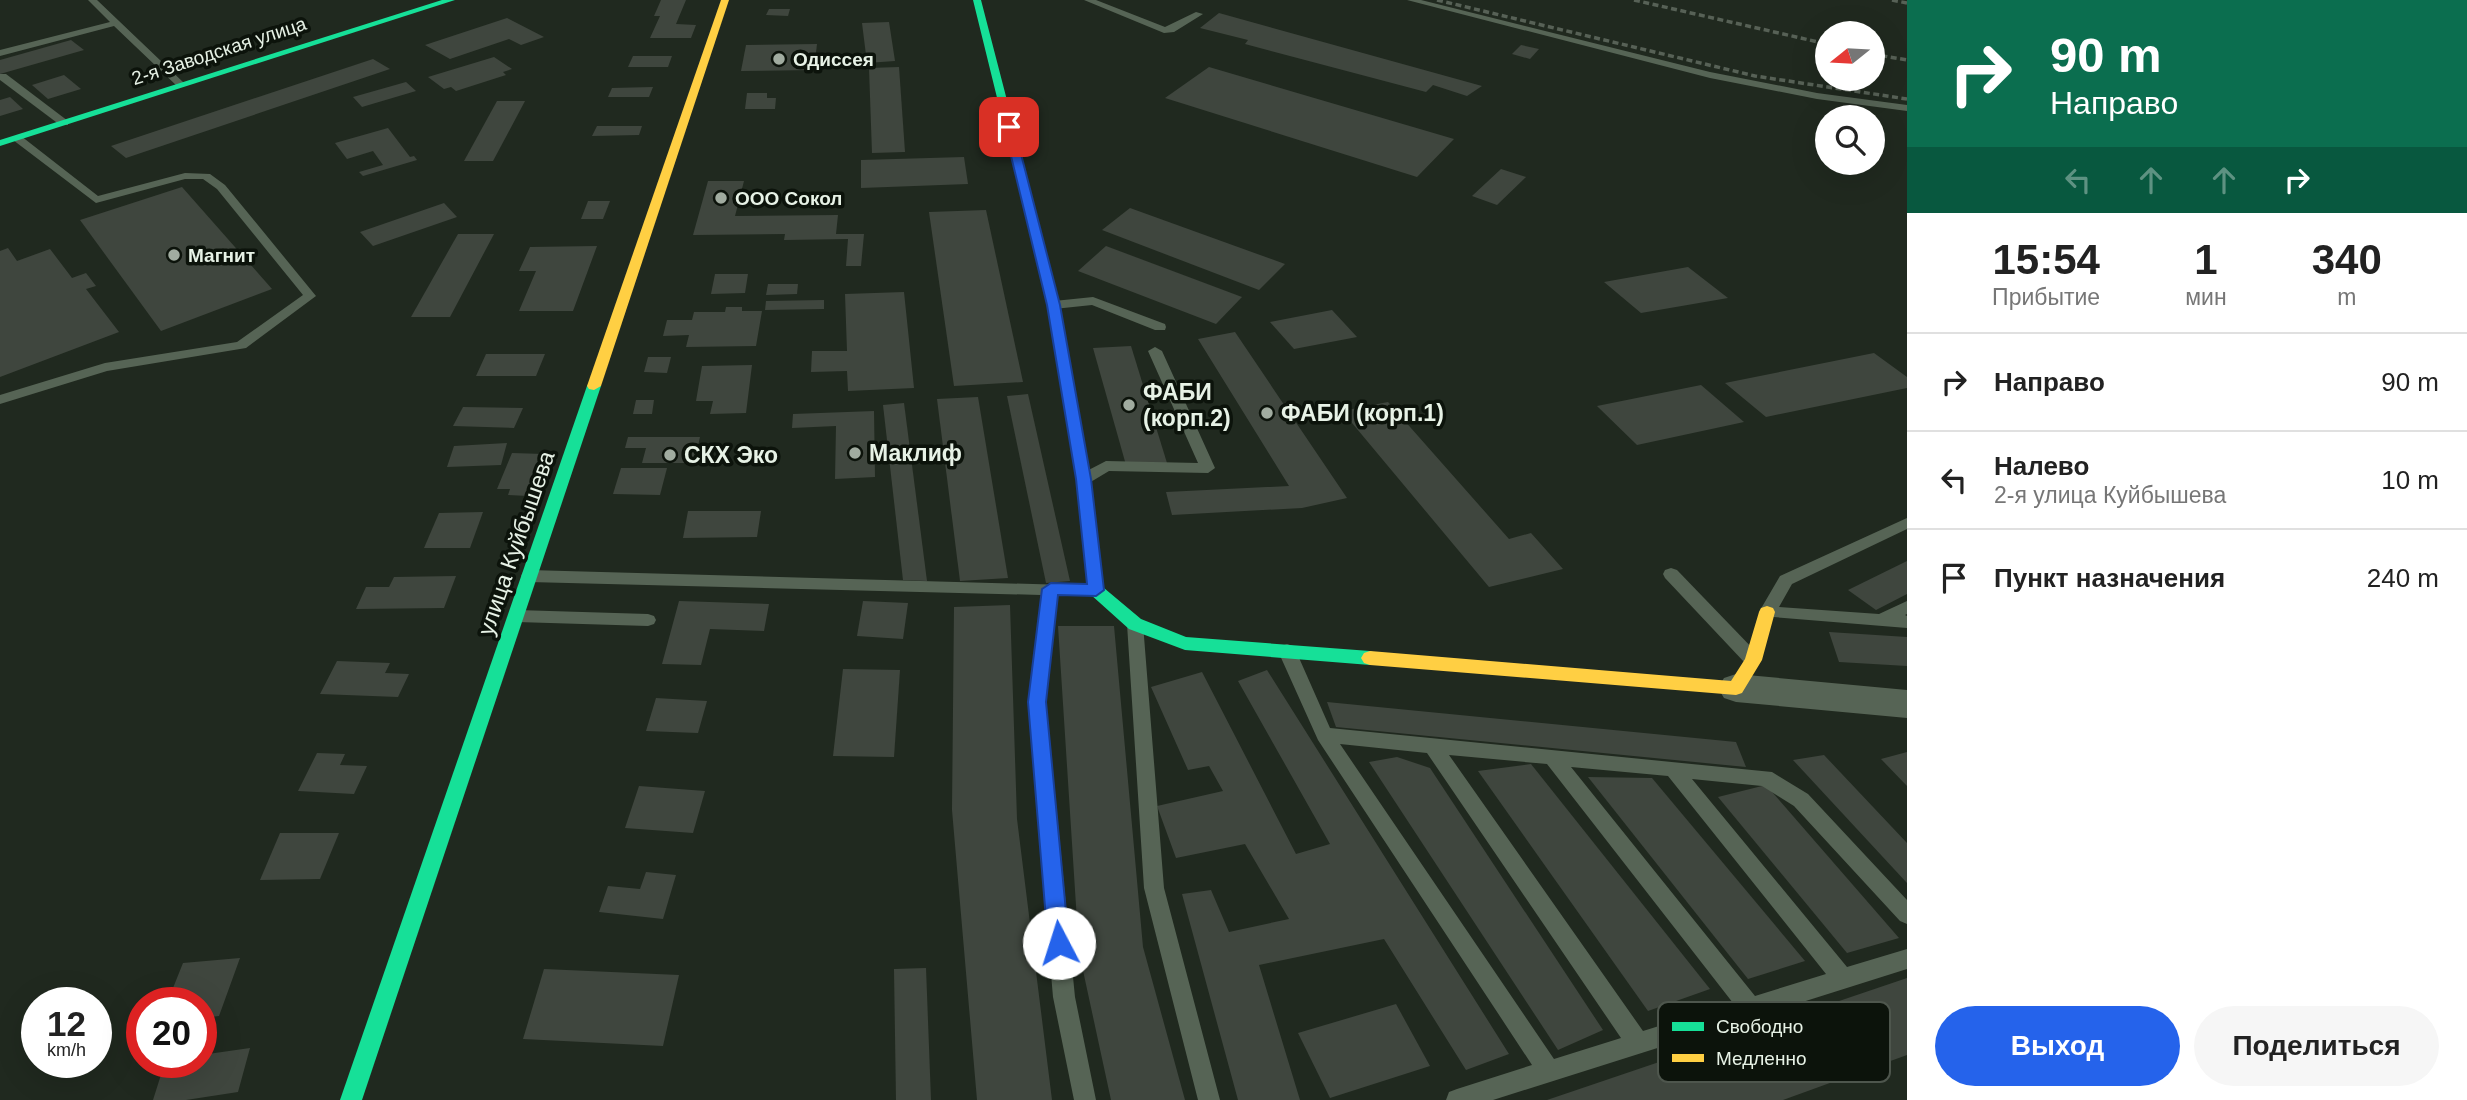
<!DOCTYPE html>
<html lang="ru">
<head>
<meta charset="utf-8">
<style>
	body { margin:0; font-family:Arial,sans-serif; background:#f6f6f6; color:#222; height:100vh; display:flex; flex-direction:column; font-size:26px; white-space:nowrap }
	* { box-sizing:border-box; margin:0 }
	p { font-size:23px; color:#767676 }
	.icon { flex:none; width:38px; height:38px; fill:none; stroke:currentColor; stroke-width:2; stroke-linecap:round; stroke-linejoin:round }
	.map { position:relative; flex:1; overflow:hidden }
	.details { display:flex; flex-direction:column; background:#fff; width:560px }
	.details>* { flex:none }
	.banner { background:#0b6e4f; color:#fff; overflow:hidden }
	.needle { width:46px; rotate:252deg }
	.fabs { position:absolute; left:1815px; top:21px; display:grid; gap:14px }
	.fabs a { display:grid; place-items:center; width:70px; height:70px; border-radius:50%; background:#fff; box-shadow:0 7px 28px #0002; font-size:35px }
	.speed { position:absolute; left:21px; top:987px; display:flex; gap:14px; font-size:35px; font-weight:700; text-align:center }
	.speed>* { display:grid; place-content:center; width:91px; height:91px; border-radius:50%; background:#fff; box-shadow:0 7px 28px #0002; line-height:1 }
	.speed small { font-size:18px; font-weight:400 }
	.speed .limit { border:10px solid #d22; background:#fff; color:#111 }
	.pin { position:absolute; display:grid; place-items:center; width:60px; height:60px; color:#fff; margin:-30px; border-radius:14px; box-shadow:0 4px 10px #0006 }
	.me { position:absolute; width:77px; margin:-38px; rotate:355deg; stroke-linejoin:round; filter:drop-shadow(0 0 5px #0008) }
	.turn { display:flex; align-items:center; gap:24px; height:147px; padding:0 28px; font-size:32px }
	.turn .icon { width:91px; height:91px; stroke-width:2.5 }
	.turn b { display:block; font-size:49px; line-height:60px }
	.lanes { display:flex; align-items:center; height:66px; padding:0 28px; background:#0003; justify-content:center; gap:35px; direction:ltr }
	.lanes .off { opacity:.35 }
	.eta { display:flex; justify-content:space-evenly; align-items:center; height:119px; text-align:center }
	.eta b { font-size:42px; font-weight:800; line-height:49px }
	.button { display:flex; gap:14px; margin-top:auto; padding:14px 28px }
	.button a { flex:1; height:80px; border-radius:42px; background:#2563eb; color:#fff; font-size:28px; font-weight:800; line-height:80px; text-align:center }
	.button a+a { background:#f6f6f6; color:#222 }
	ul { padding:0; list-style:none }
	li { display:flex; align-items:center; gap:21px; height:98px; padding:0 28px; border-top:2px solid #e0e0e0 }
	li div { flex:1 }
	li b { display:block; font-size:26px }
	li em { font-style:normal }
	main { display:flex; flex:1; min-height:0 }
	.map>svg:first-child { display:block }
	.building { fill:#3f463e }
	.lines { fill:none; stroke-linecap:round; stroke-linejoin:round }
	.lane { fill:#566455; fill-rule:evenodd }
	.street { fill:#566455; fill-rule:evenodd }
	.fast { fill:#16e098; fill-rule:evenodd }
	.slow { fill:#ffcf43; fill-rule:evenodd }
	.rail { stroke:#576156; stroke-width:3.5; stroke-dasharray:6 3.5; stroke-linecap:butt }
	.route { fill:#2563eb; stroke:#184099; stroke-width:2 }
	.poi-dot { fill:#a1aca0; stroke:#0c130b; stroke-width:2.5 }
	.labels { text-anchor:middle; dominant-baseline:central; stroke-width:7; stroke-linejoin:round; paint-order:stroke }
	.far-street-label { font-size:19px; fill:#e7f2e6; stroke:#0c130b }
	.far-poi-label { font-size:19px; font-weight:bold; fill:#e7f2e6; stroke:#0c130b; text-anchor:start }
	.poi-label { font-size:23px; font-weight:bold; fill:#e7f2e6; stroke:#0c130b; text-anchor:start }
	.street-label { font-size:23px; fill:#e7f2e6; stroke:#0c130b }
	.key { fill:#0c130b; stroke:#4e564d; stroke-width:2 }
	.key-label { font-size:19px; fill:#e7f2e6 }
</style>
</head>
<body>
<main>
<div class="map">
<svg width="1907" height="1100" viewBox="0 0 1907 1100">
	<rect width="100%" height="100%" fill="#20291f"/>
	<!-- building -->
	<g class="building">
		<path d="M661 0H686L676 24 696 25 691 38H650L660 16H654Z"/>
		<path d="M769 9H790L788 16 766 15Z"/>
		<path d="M1219 13 1482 86 1467 96 1433 85 1426 92 1245 44 1248 40 1200 28Z"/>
		<path d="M507 18 544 37 521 45 509 39 450 59 425 45Z"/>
		<path d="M889 22 895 61 867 63 862 23Z"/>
		<path d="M71 40 84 50 0 74V60Z"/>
		<path d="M817 44 814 70 741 71 746 45Z"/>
		<path d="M1521 45 1539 49 1530 59 1512 54Z"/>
		<path d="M633 56H672L668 67H628Z"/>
		<path d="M494 57 512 69 503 72 506 75 456 91 451 87 444 89 428 77Z"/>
		<path d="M373 59 390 69 126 158 111 146Z"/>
		<path d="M899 67 905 152 872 153 869 68Z"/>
		<path d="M1209 67 1454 139 1417 177 1165 98Z"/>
		<path d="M64 75 81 89 48 99 32 85Z"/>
		<path d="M406 82 416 91 362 107 353 97Z"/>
		<path d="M653 87 649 97H608L612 88Z"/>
		<path d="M747 93H767V98H776L775 109H745Z"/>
		<path d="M10 97 23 109 0 116V100Z"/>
		<path d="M497 101H525L493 161H464Z"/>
		<path d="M597 126H642L639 135 592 136Z"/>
		<path d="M388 128 410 157 414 156 417 160 363 176 359 172 383 165 373 151 347 159 335 143Z"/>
		<path d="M964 157 968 184 861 188V160Z"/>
		<path d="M1501 169 1526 177 1497 205 1472 196Z"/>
		<path d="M708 181H744L735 216 838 215 836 234H864L861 266H846L848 239 784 240 785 234 693 235Z"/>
		<path d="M182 187 272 289 161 331 80 220Z"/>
		<path d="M588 201H610L603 219H581Z"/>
		<path d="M444 203 457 217 373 246 360 232Z"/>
		<path d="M1130 208 1285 264 1259 290 1102 230Z"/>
		<path d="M986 210 1023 382 954 386 929 212Z"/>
		<path d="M458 234H494L450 317H411Z"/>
		<path d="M597 246 573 311H519L536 271H519L530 247Z"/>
		<path d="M1106 246 1242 297 1216 324 1078 271Z"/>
		<path d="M8 248 17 261 50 249 72 278 86 273 96 286 86 289 119 332 0 377V251Z"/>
		<path d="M1688 267 1728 298 1641 313 1604 282Z"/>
		<path d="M715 274H748L745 293 711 294Z"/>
		<path d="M768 284H798L797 294 766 295Z"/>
		<path d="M904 292 914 388 848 391 847 371 811 372 812 351H847L845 294Z"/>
		<path d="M824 300V309L765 310 766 301Z"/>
		<path d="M726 307H742V311H762L756 346 686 347 689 335 663 336 667 320H692L694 312H725Z"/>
		<path d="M1332 310 1357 337 1294 349 1270 322Z"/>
		<path d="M1235 332 1347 498 1302 508 1172 515 1166 492 1289 486 1198 339Z"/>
		<path d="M1131 346 1167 463 1126 465 1093 348Z"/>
		<path d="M1874 353 1907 377V388L1766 417 1725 383Z"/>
		<path d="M486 354H545L536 376H476Z"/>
		<path d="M648 357H671L667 373 644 372Z"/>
		<path d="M752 365 746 413 710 414 713 401H696L702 366Z"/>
		<path d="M1701 385 1744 422 1637 445 1597 406Z"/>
		<path d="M1028 394 1070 581 1046 583 1007 396Z"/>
		<path d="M978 397 1008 578 960 581 937 399Z"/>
		<path d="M636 400H654L652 414H633Z"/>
		<path d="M1388 402 1509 539 1531 533 1563 569 1489 587 1342 411Z"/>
		<path d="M904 403 927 581 903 580 883 405Z"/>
		<path d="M463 407 523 408 514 428 453 426Z"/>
		<path d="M874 411 875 477 835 479 836 426 792 428 793 414Z"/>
		<path d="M628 437H700L694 463H642L646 448H625Z"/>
		<path d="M507 443 501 465 447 467 454 446Z"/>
		<path d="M512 453 544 454 528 496 508 495 510 489H497Z"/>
		<path d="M621 468H667L660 495 613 494Z"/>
		<path d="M688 511H761L757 537 683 538Z"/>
		<path d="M483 512 470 548H424L439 513Z"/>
		<path d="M1907 561V594L1876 610 1848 590Z"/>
		<path d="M456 576 444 608 356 609 366 587H389L394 577Z"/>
		<path d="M679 601 769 604 764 631 710 629 701 665 662 664Z"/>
		<path d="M863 601 908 603 903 639 857 636Z"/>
		<path d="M1010 605 1017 819 1052 1100H977L952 810 954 607Z"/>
		<path d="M1058 626H1114L1143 947 1185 1100H1111L1079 952Z"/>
		<path d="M1829 632 1907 637V666L1839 662Z"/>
		<path d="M337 661 390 663 385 673 409 674 398 697 320 694Z"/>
		<path d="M843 669 900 670 894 757 833 756Z"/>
		<path d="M1267 670 1509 1054 1466 1070 1384 939 1259 965 1300 1100H1238L1182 894 1211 890 1229 932 1289 919 1245 844 1176 858 1157 806 1223 791 1209 766 1188 770 1151 687 1202 672 1296 854 1330 844 1238 681Z"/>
		<path d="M656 698 707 701 698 733 646 731Z"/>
		<path d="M1327 702 1736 742 1746 767 1336 727Z"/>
		<path d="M1907 752V786L1881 759Z"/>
		<path d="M317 753 345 754 340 765 367 766 354 794 298 791Z"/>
		<path d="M1824 755 1907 843V883L1793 760Z"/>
		<path d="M1397 757 1430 768 1603 1030 1558 1050 1369 762Z"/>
		<path d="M1531 764 1710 989 1648 1011 1478 771Z"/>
		<path d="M1588 777 1652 778 1805 961 1748 979Z"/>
		<path d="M1766 785 1899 938 1847 953 1718 797Z"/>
		<path d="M639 786 705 791 693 833 625 828Z"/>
		<path d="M280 833H339L320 879 260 880Z"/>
		<path d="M646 872 676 875 663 919 599 912 608 886 640 889Z"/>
		<path d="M240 958 219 1016 201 1018V1003H167L183 963Z"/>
		<path d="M926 968 931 1100H896L894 969Z"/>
		<path d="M544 969 679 975 663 1046 523 1039Z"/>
		<path d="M1907 978V1055L1783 1100H1547Z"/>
		<path d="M1396 1004 1430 1066 1330 1098 1298 1033Z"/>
		<path d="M250 1048 238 1092 186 1100H153L165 1062H201V1055Z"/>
	</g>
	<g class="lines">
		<!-- lane -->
		<g class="lane">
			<path d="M88 0H97L184 83V87H178L114 26 0 56V50L110 22Z"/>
			<path d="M1084 0H1096L1165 27 1196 12 1203 14 1174 32 1164 33Z"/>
			<path d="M1407 0H1421L1710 72 1817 93 1907 105V111L1817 99 1710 78Z"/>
			<path d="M0 74H6L68 121V125H60L0 80Z"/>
			<path d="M13 136H21L98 196 185 173 210 174 225 185 316 296 246 348 107 371 0 404V395L105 363 237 342 303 295 217 189 203 179H185L96 203 13 140Z"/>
			<path d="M1093 297 1165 324 1166 327 1165 330H1155L1092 305 1054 309 1048 305 1054 301Z"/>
			<path d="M1155 347 1162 351 1215 468 1208 473 1109 471 1089 483H1079L1077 479 1079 475 1106 461 1198 463 1148 351Z"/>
			<path d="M1907 518V529L1792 584 1779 607 1879 614 1907 601V614L1905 615 1907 616V628L1761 616 1759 612 1780 576Z"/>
			<path d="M1671 568 1677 570 1757 653 1760 658 1757 663H1745L1665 578 1663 574 1665 570Z"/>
			<path d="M529 570 1102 586 1104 590 1102 594 1096 596 1057 595 1046 702 1075 997 1096 1100H1074L1053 997 1028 702 1041 595 529 582 523 580 521 576 523 572Z"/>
			<path d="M517 610 648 614 654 616 656 620 654 624 648 626 517 622 511 620 509 616 511 612Z"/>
			<path d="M1135 618 1141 619 1143 624 1164 888 1220 1100H1198L1144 888 1127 624 1129 619Z"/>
			<path d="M1287 644 1293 646 1296 651 1330 728 1772 772 1808 794 1907 900V924L1900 921 1794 806 1762 786 1692 779 1847 967 1907 949V969L1493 1100H1446L1449 1092 1457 1089 1532 1065 1318 740 1278 651 1281 646ZM1340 744 1427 753 1621 1038 1554 1059ZM1449 755 1547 764 1733 1003 1643 1031ZM1571 767 1668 776 1826 974 1755 996Z"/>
		</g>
		<!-- street -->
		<path class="street" d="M1736 674 1907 690V718L1736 702 1724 698 1718 688 1724 678Z"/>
		<!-- fast -->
		<g class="fast">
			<path d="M442 0H455L0 146V140Z"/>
			<path d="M973 0H981L1060 305 1091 479 1104 588 1141 619 1186 637 1370 651 1376 653 1379 658 1376 663 1370 665 1185 650 1129 629 1090 594 1077 479 1048 305Z"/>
			<path d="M594 382 601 386 362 1100H340L587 386Z"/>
		</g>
		<!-- slow -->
		<g class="slow">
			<path d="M721 0H729L601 386 594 390 589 389 587 386Z"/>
			<path d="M1767 606 1773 608 1775 612 1762 660 1742 693 1736 695 1370 665 1364 663 1361 658 1364 653 1370 651 1731 681 1745 659 1759 612 1761 608Z"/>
		</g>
		<!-- rail -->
		<g class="rail">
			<path d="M1437 0 1755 76 1907 99"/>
			<path d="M1634 0 1827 44"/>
			<path d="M1892 0 1907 3"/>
			<path d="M1872 54 1907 60"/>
		</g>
	</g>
	<!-- route -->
	<path class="route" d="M1009 124 1014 127 1060 305 1091 479 1104 590 1096 596 1058 595 1046 702 1069 943 1066 950 1059 953 1051 950 1048 943 1028 702 1042 589 1051 583 1087 584 1076 479 1047 305 1004 127Z"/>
	<!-- markers -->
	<g class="poi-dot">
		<circle cx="779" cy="59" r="7"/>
		<circle cx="721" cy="198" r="7"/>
		<circle cx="174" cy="255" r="7"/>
		<circle cx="1129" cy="405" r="7"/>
		<circle cx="1267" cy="413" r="7"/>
		<circle cx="855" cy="453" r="7"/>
		<circle cx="670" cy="455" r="7"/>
	</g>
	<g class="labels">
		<!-- far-street labels -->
		<g class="far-street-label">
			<text transform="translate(219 51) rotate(-18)">2-я Заводская улица</text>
		</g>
		<!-- far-poi labels -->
		<g class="far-poi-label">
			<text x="793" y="59">Одиссея</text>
			<text x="735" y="198">ООО Сокол</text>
			<text x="188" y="255">Магнит</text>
		</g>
		<!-- poi labels -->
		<g class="poi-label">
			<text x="1143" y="392">ФАБИ<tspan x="1143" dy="26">(корп.2)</tspan></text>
			<text x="1281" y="413">ФАБИ (корп.1)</text>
			<text x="869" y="453">Маклиф</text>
			<text x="684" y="455">СКХ Эко</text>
		</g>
		<!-- street labels -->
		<g class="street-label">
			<text transform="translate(516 543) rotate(-71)">улица Куйбышева</text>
		</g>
	</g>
	<!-- legend -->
	<rect x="1658" y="1002" width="232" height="80" rx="10" class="key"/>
	<rect x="1672" y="1022" width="32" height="9" fill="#16e098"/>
	<rect x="1672" y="1054" width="32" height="8" fill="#ffcf43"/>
	<g class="key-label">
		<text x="1716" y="1033">Свободно</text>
		<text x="1716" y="1065">Медленно</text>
	</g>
</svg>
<div class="fabs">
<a><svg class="needle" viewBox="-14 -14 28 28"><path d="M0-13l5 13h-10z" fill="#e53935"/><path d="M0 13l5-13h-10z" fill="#767676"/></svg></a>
<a><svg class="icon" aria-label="search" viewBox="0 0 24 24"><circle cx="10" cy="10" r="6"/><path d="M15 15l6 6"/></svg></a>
</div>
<div class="speed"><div>12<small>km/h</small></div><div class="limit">20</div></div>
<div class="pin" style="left:1009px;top:127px;background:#d93025"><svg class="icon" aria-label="arrive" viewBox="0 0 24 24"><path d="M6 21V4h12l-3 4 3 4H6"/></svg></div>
<svg class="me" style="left:1059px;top:943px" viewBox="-20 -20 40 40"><circle r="19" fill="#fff"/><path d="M0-13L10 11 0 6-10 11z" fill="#2563eb"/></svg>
</div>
<section class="details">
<div class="banner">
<div class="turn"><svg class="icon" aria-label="right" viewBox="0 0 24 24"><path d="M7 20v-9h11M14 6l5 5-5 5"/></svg><div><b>90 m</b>Направо</div></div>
<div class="lanes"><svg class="icon off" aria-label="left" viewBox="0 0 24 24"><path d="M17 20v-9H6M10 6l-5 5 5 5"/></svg><svg class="icon off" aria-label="ahead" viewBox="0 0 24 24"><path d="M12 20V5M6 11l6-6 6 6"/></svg><svg class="icon off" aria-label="ahead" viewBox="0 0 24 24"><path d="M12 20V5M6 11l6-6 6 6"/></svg><svg class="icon" aria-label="right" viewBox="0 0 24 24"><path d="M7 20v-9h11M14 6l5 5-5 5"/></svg></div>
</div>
<div class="eta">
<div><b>15:54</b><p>Прибытие</p></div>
<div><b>1</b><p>мин</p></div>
<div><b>340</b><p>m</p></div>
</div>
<ul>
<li><svg class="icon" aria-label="right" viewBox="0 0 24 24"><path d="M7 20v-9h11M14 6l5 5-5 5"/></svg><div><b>Направо</b></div><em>90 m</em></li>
<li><svg class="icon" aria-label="left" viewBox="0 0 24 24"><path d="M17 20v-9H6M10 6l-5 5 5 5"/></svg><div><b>Налево</b><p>2-я улица Куйбышева</p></div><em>10 m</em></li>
<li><svg class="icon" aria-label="arrive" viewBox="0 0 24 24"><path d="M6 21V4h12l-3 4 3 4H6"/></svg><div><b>Пункт назначения</b></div><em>240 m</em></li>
</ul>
<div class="button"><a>Выход</a><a>Поделиться</a></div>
</section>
</main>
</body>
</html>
